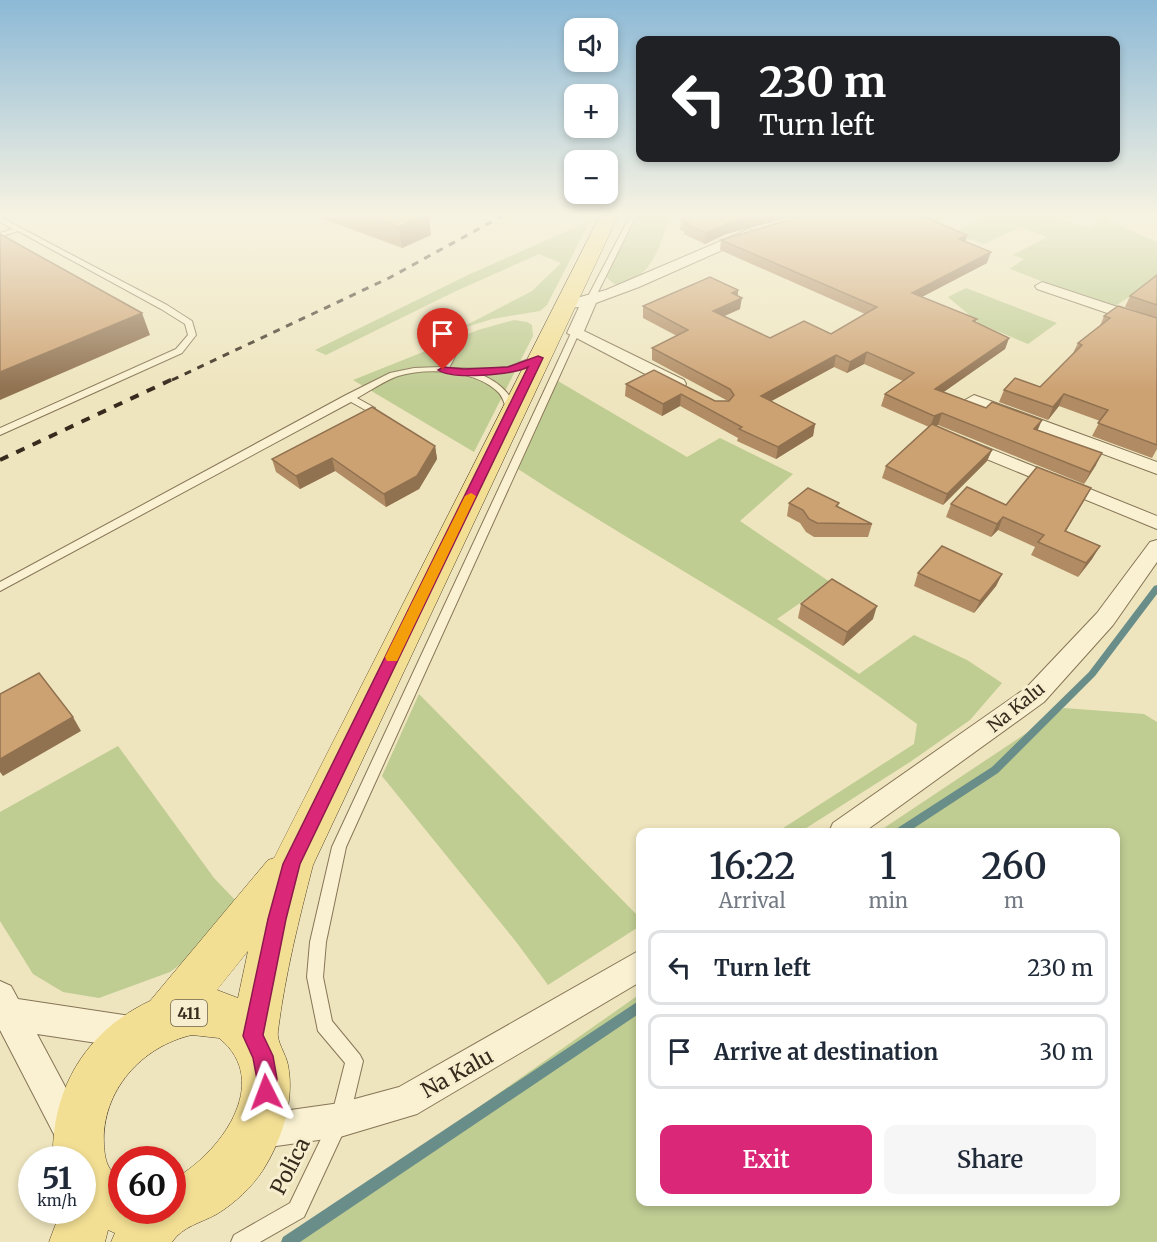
<!DOCTYPE html>
<html lang="en">
<head>
<meta charset="utf-8">
<style>
	body { margin:0; font-family:Merriweather,serif; background:#f6f6f7; color:#1f2937; height:100vh; display:flex; flex-direction:column; font-size:22px; white-space:nowrap }
	* { box-sizing:border-box; margin:0 }
	p { font-size:20px; color:#747a83 }
	.icon { flex:none; width:33px; height:33px; fill:none; stroke:currentColor; stroke-width:2; stroke-linecap:round; stroke-linejoin:round }
	.map { position:relative; flex:1; overflow:hidden }
	.details { position:absolute; left:636px; top:828px; width:484px; height:378px; display:flex; flex-direction:column; background:#fff; border-radius:12px; box-shadow:0 3px 9px #0003 }
	.details>* { flex:none }
	.hud { position:absolute; left:636px; top:36px; width:484px; height:126px; border-radius:12px; box-shadow:0 3px 9px #0003; background:#202124; color:#fff; overflow:hidden }
	.controls { position:absolute; left:564px; top:18px; display:grid; gap:12px }
	.controls a { display:grid; place-items:center; width:54px; height:54px; border-radius:12px; background:#fff; box-shadow:0 3px 9px #0003; font-size:30px }
	.speed { position:absolute; left:18px; top:1146px; display:flex; gap:12px; font-size:30px; font-weight:700; text-align:center }
	.speed>* { display:grid; place-content:center; width:78px; height:78px; border-radius:50%; background:#fff; box-shadow:0 3px 9px #0003; line-height:1 }
	.speed small { font-size:15px; font-weight:400 }
	.speed .limit { border:9px solid #d22; background:#fff; color:#111 }
	.pin { position:absolute; display:grid; place-items:center; width:51px; height:51px; color:#fff; margin:-62px -26px; border-radius:50% 50% 50% 0; rotate:-45deg; box-shadow:0 0 6px #0007 }
	.pin .icon { rotate:45deg }
	.me { position:absolute; width:66px; margin:-33px; rotate:357deg; stroke-linejoin:round; filter:drop-shadow(0 0 4px #0008) }
	.turn { display:flex; align-items:center; gap:21px; height:126px; padding:0 24px; font-size:27px }
	.turn .icon { width:78px; height:78px; stroke-width:2.5 }
	.turn b { display:block; font-size:42px; line-height:51px }
	.eta { display:flex; justify-content:space-evenly; align-items:center; height:102px; text-align:center }
	.eta b { font-size:36px; font-weight:600; line-height:42px }
	.cta { display:flex; gap:12px; margin-top:auto; padding:12px 24px }
	.cta a { flex:1; height:69px; border-radius:12px; background:#db2777; color:#fff; font-size:24px; font-weight:600; line-height:69px; text-align:center }
	.cta a+a { background:#f6f6f7; color:#1f2937 }
	ul { padding:0; list-style:none }
	li { display:flex; align-items:center; gap:18px; height:75px; margin:0 12px 9px; padding:0 12px; border:3px solid #e0e1e3; border-radius:12px }
	li div { flex:1 }
	li b { display:block; font-size:22px }
	li em { font-style:normal }
	.map>svg:first-child { display:block }
	.green { fill:#bfcc92 }
	.lines { fill:none; stroke-linecap:round; stroke-linejoin:round }
	.stream { fill:#698d88; fill-rule:evenodd }
	.service-casing { stroke:#877557; stroke-width:2 }
	.minor-casing { stroke:#877557; stroke-width:2 }
	.primary-casing { stroke:#54432b; stroke-width:1 }
	.service { fill:#f9f1d1; fill-rule:evenodd }
	.minor { fill:#f9f1d1; fill-rule:evenodd }
	.primary { fill:#f3df94; fill-rule:evenodd }
	.rail-far1 { stroke:#362b1c; stroke-width:3; stroke-dasharray:7 7; stroke-linecap:butt }
	.rail { stroke:#362b1c; stroke-width:4; stroke-dasharray:9 9; stroke-linecap:butt }
	.wall { fill:#b08b63 }
	.shaded-wall { fill:#907150 }
	.building { fill:#cda273; stroke:#907150; stroke-width:1.5 }
	.route { fill:#db2777; stroke:#8e194d; stroke-width:1.5 }
	.slow { fill:#f59e0b }
	.labels { text-anchor:middle; dominant-baseline:central; stroke-width:6; stroke-linejoin:round; paint-order:stroke }
	.shield { fill:#f6eece; stroke:#706651; stroke-width:1.5 }
	.shield-label { font-size:16px; font-weight:bold; fill:#362b1c }
	.street-label { font-size:18px; fill:#362b1c; stroke:#f6eece }
	.near-street-label { font-size:21px; fill:#362b1c; stroke:#f6eece }
</style>
</head>
<body>
<div class="map">
<svg width="1157" height="1242" viewBox="0 0 1157 1242">
	<rect width="100%" height="100%" fill="#eee5be"/>
	<!-- green -->
	<g class="green">
		<path d="M638 216H671C659 245 652 283 614 284L606 277Z"/>
		<path d="M917 216H949L928 229 944 237 989 216H1050L1090 228 1103 218 1157 242V279L1112 308 1010 269 1024 259 1013 255 1047 237 1021 227 984 244 970 239 952 246 920 232 926 221Z"/>
		<path d="M590 221 547 305 540 311 492 319 457 330 532 291 561 263 539 254 456 291 326 355 315 350 470 274Z"/>
		<path d="M966 288 1057 323 1028 344 980 324 948 297Z"/>
		<path d="M514 320 527 322 532 325 533 336 474 452 353 380 478 330Z"/>
		<path d="M558 381 687 457 720 438 793 474 740 521 830 582 777 619 859 674 914 635 967 660 1002 683 970 720 910 762 800 832H777L914 744 917 724C791 629 650 555 518 469Z"/>
		<path d="M419 694 640 918V926L548 985 517 943 382 776Z"/>
		<path d="M1064 708 1144 714 1157 722V1242H287L640 994V1202H1116V832H878Z"/>
		<path d="M118 746 214 878 235 900 199 950 170 972 99 998 63 992 33 974 0 921V812Z"/>
	</g>
	<g class="lines">
		<!-- stream -->
		<g class="stream">
			<path d="M1157 585V594L1095 676 998 773 908 832H895L896 829 992 767 1089 672 1154 586Z"/>
			<path d="M640 1000V1013L300 1242H281L283 1237Z"/>
		</g>
		<!-- service casing -->
		<g class="service-casing">
			<g id="service">
				<path d="M630 216H636L593 302 586 304 585 302Z"/>
				<path d="M0 217 167 305 192 321 196 335 182 353 0 435V428L176 349 188 335 185 324 161 309 18 231 0 237V233L13 229 0 222Z"/>
				<path d="M572 331 579 333 346 847 326 942 323 977 332 1021 360 1055 363 1061 349 1120 304 1217 260 1242H231L234 1235 290 1203 331 1118 345 1063 318 1031 307 977 310 942 332 847Z"/>
				<path d="M457 342 461 345 449 368C468 369 488 370 507 367 518 365 529 356 539 357V361C520 370 501 374 480 374 498 382 511 392 517 412L515 414H509C505 407 504 399 499 393 477 370 428 367 398 376 384 381 370 391 357 398L375 408V412H369L351 402 0 591V582L346 395 390 373 414 368 440 367 453 345Z"/>
			</g>
		</g>
		<!-- minor casing -->
		<g class="minor-casing">
			<g id="minor">
				<path d="M749 229 756 233 754 236 639 287 596 303 584 331 684 380 686 384 684 388H672L567 333 579 307 558 309 556 306 558 303 606 290Z"/>
				<path d="M1042 282 1157 320V330L1037 289 1035 286Z"/>
				<path d="M974 395 1157 462V474L968 404 965 400Z"/>
				<path d="M961 437 1157 516V529L955 446 952 442 955 438Z"/>
				<path d="M1157 540V562L1113 625 1044 702 864 832H829L833 823 1026 688 1097 613 1150 542Z"/>
				<path d="M640 950V982L417 1114 340 1137 255 1149 243 1144 238 1132 243 1120 255 1115 340 1103 399 1087Z"/>
				<path d="M0 981 11 986 18 999 137 1017 148 1022 153 1033 148 1044 137 1049 37 1034 84 1122 89 1134 84 1146 72 1151 60 1146 0 1030Z"/>
			</g>
		</g>
		<!-- primary casing -->
		<g class="primary-casing">
			<path id="primary" d="M600 216H618L313 865C299 919 285 975 278 1031 276 1041 286 1054 288 1065 295 1100 282 1140 263 1170 252 1187 235 1203 217 1214 201 1223 183 1226 172 1242H111L115 1233 108 1230 105 1242H49L61 1210H82V1160H53C51 1089 86 1031 150 1001L268 860 274 858ZM248 951 238 998 217 990ZM192 1035 219 1038C274 1082 219 1155 172 1180V1210H122V1179C107 1171 105 1160 104 1145 101 1091 142 1046 192 1035Z"/>
		</g>
		<!-- service -->
		<use href="#service" class="service"/>
		<!-- minor -->
		<use href="#minor" class="minor"/>
		<!-- primary -->
		<use href="#primary" class="primary"/>
		<!-- rail-far1 -->
		<path class="rail-far1" d="M172 380 389 278 502 216"/>
		<!-- rail -->
		<path class="rail" d="M0 460 175 378"/>
	</g>
	<!-- wall -->
	<g class="wall">
		<path d="M316 216H430V218L429 219 431 235 402 248Z"/>
		<path d="M679 216H794L726 234 705 244 684 234V231L680 230 681 219 684 218Z"/>
		<path d="M967 235 965 242 987 263 922 297 977 319 975 322 1009 338 1005 349 943 392 1038 430 1096 465 1084 484 938 425 935 426 992 450 987 461 943 505 882 478 886 466 929 427 881 406 885 394 903 381 864 364 847 373 834 367 771 401 815 424 813 436 776 459 737 441 738 438 680 406 662 416 625 396 626 384 654 370 715 401H728L652 360V348L677 336 643 318V306L738 290V296L740 309 724 316 770 338 831 334 865 314 720 250 721 240Z"/>
		<path d="M1157 275V449L1152 458 1092 436 1100 421 1059 406 1048 420 999 402 1004 390 1040 387 1073 353 1078 343 1100 326 1104 316H1150L1125 307 1130 296Z"/>
		<path d="M435 446 437 459 419 489 386 507 335 471 300 489 276 472 272 459Z"/>
		<path d="M1091 488 1066 531 1100 546 1092 559 1078 577 1031 555 1035 547 998 530 991 537 946 517 951 504 1006 505Z"/>
		<path d="M789 503H839L838 506 872 524 868 537H814L806 532 800 523 787 516Z"/>
		<path d="M918 573 1002 574 996 586 974 613 914 586Z"/>
		<path d="M801 604 873 619 843 646 798 618Z"/>
	</g>
	<!-- shaded-wall -->
	<g class="shaded-wall">
		<path d="M409 216H430V218L429 219 431 235 402 248 399 227Z"/>
		<path d="M756 216H794L726 234 705 244 706 233 728 223Z"/>
		<path d="M967 235 964 245 959 239Z"/>
		<path d="M991 252 987 263 908 304 912 293Z"/>
		<path d="M738 290 737 300 742 298 740 309 711 322 713 311 732 293Z"/>
		<path d="M142 313 150 335 0 400V372Z"/>
		<path d="M1009 338 1005 349 931 401 935 389Z"/>
		<path d="M867 352 864 364 847 373 850 362Z"/>
		<path d="M836 355 834 367 759 408 761 396Z"/>
		<path d="M681 394 680 406 662 416 663 404Z"/>
		<path d="M1064 394 1059 406 1048 420 1053 407Z"/>
		<path d="M942 413 938 425 930 428 934 416Z"/>
		<path d="M1042 420 1037 432 1034 429Z"/>
		<path d="M815 424 813 436 776 459 778 447Z"/>
		<path d="M435 446 437 459 419 489 386 507 384 494Z"/>
		<path d="M992 450 987 461 943 505 947 494Z"/>
		<path d="M1102 453 1096 465 1084 484 1090 472Z"/>
		<path d="M332 458 335 471 300 489 296 476Z"/>
		<path d="M1091 488 1084 501 1058 544 1065 531Z"/>
		<path d="M1003 517 998 530 991 537 997 524Z"/>
		<path d="M1100 546 1092 559 1078 577 1086 563Z"/>
		<path d="M1002 574 996 586 974 613 980 601Z"/>
		<path d="M877 606 873 619 843 646 847 632Z"/>
		<path d="M73 717 81 731 3 776 0 772V759Z"/>
	</g>
	<!-- building -->
	<g class="building">
		<path d="M370 216H422L399 227Z"/>
		<path d="M690 216H756L728 223 706 233 685 224 689 223 681 219Z"/>
		<path d="M802 216H922L967 235 959 239 991 252 912 293 977 319 973 321 1009 338 935 389 986 408 992 402 1042 420 1034 429 1102 453 1090 472 942 413 934 416 885 394 914 373 867 352 850 362 836 355 761 396 815 424 778 447 739 429 742 427 681 394 663 404 626 384 654 370 715 401H729L734 395 730 389 652 348 688 330 643 306 710 277 738 290 732 293 742 298 713 311 770 338 804 321 831 334 877 307 721 240Z"/>
		<path d="M0 234 142 313 0 372Z"/>
		<path d="M1157 275V305L1130 296Z"/>
		<path d="M1118 306 1157 318V445L1098 423 1108 410 1064 394 1053 407 1004 390 1015 378 1040 387 1082 345 1078 343 1110 318 1104 316Z"/>
		<path d="M372 407 435 446 417 476 384 494 332 458 296 476 272 459Z"/>
		<path d="M932 424 992 450 947 494 886 466Z"/>
		<path d="M1037 467 1091 488 1065 531 1100 546 1086 563 1038 542 1044 535 1003 517 997 524 951 504 967 487 1006 505Z"/>
		<path d="M808 488 839 503 836 506 872 524 817 523 809 519 803 510 789 503Z"/>
		<path d="M942 546 1002 574 980 601 918 573Z"/>
		<path d="M832 579 877 606 847 632 801 604Z"/>
		<path d="M39 673 73 717 0 759V694Z"/>
	</g>
	<!-- sky -->
	<linearGradient id="sky" x2="0" y2="1"><stop stop-color="#8cb9d6"/><stop offset="0.55" stop-color="#f7f3e2"/><stop offset="1" stop-color="#f7f3e2" stop-opacity="0"/></linearGradient>
	<rect width="1157" height="390" fill="url(#sky)"/>
	<!-- route -->
	<path class="route" d="M538 356 543 358 300 864 286 919 263 1035 273 1056 277 1079 273 1099 266 1102 259 1099 255 1092 257 1079 253 1058 243 1036 268 919 283 864 528 367C512 375 452 380 438 370L443 367 464 369 508 367Z"/>
	<!-- slow -->
	<path class="slow" d="M471 493 476 496 399 657 397 661H387L385 657 465 496Z"/>
	<g class="labels">
		<!-- shield labels -->
		<rect class="shield" x="171" y="1000" width="36" height="26" rx="4.5"/>
		<g class="shield-label">
			<text x="189" y="1013">411</text>
		</g>
		<!-- street labels -->
		<g class="street-label">
			<text transform="translate(1016 707) rotate(-39)">Na Kalu</text>
		</g>
		<!-- near-street labels -->
		<g class="near-street-label">
			<text transform="translate(457 1073) rotate(-29)">Na Kalu</text>
			<text transform="translate(290 1166) rotate(-63)">Polica</text>
		</g>
	</g>
</svg>
<div class="controls">
<a><svg class="icon" aria-label="sound" viewBox="0 0 24 24"><path d="M4 9h4l5-4v14l-5-4H4zM17 9q2 3 0 6"/></svg></a>
<a>+</a>
<a>−</a>
</div>
<div class="speed"><div>51<small>km/h</small></div><div class="limit">60</div></div>
<div class="pin" style="left:443px;top:370px;background:#d93025"><svg class="icon" aria-label="arrive" viewBox="0 0 24 24"><path d="M6 21V4h12l-3 4 3 4H6"/></svg></div>
<svg class="me" style="left:266px;top:1092px" viewBox="-20 -20 40 40"><path d="M0-17L14 15 0 8-14 15z" fill="#db2777" stroke="#fff" stroke-width="4"/></svg>
<div class="hud">
<div class="turn"><svg class="icon" aria-label="left" viewBox="0 0 24 24"><path d="M17 20v-9H6M10 6l-5 5 5 5"/></svg><div><b>230 m</b>Turn left</div></div>
</div>
<section class="details">
<div class="eta">
<div><b>16:22</b><p>Arrival</p></div>
<div><b>1</b><p>min</p></div>
<div><b>260</b><p>m</p></div>
</div>
<ul>
<li><svg class="icon" aria-label="left" viewBox="0 0 24 24"><path d="M17 20v-9H6M10 6l-5 5 5 5"/></svg><div><b>Turn left</b></div><em>230 m</em></li>
<li><svg class="icon" aria-label="arrive" viewBox="0 0 24 24"><path d="M6 21V4h12l-3 4 3 4H6"/></svg><div><b>Arrive at destination</b></div><em>30 m</em></li>
</ul>
<div class="cta"><a>Exit</a><a>Share</a></div>
</section>
</div>
</body>
</html>
